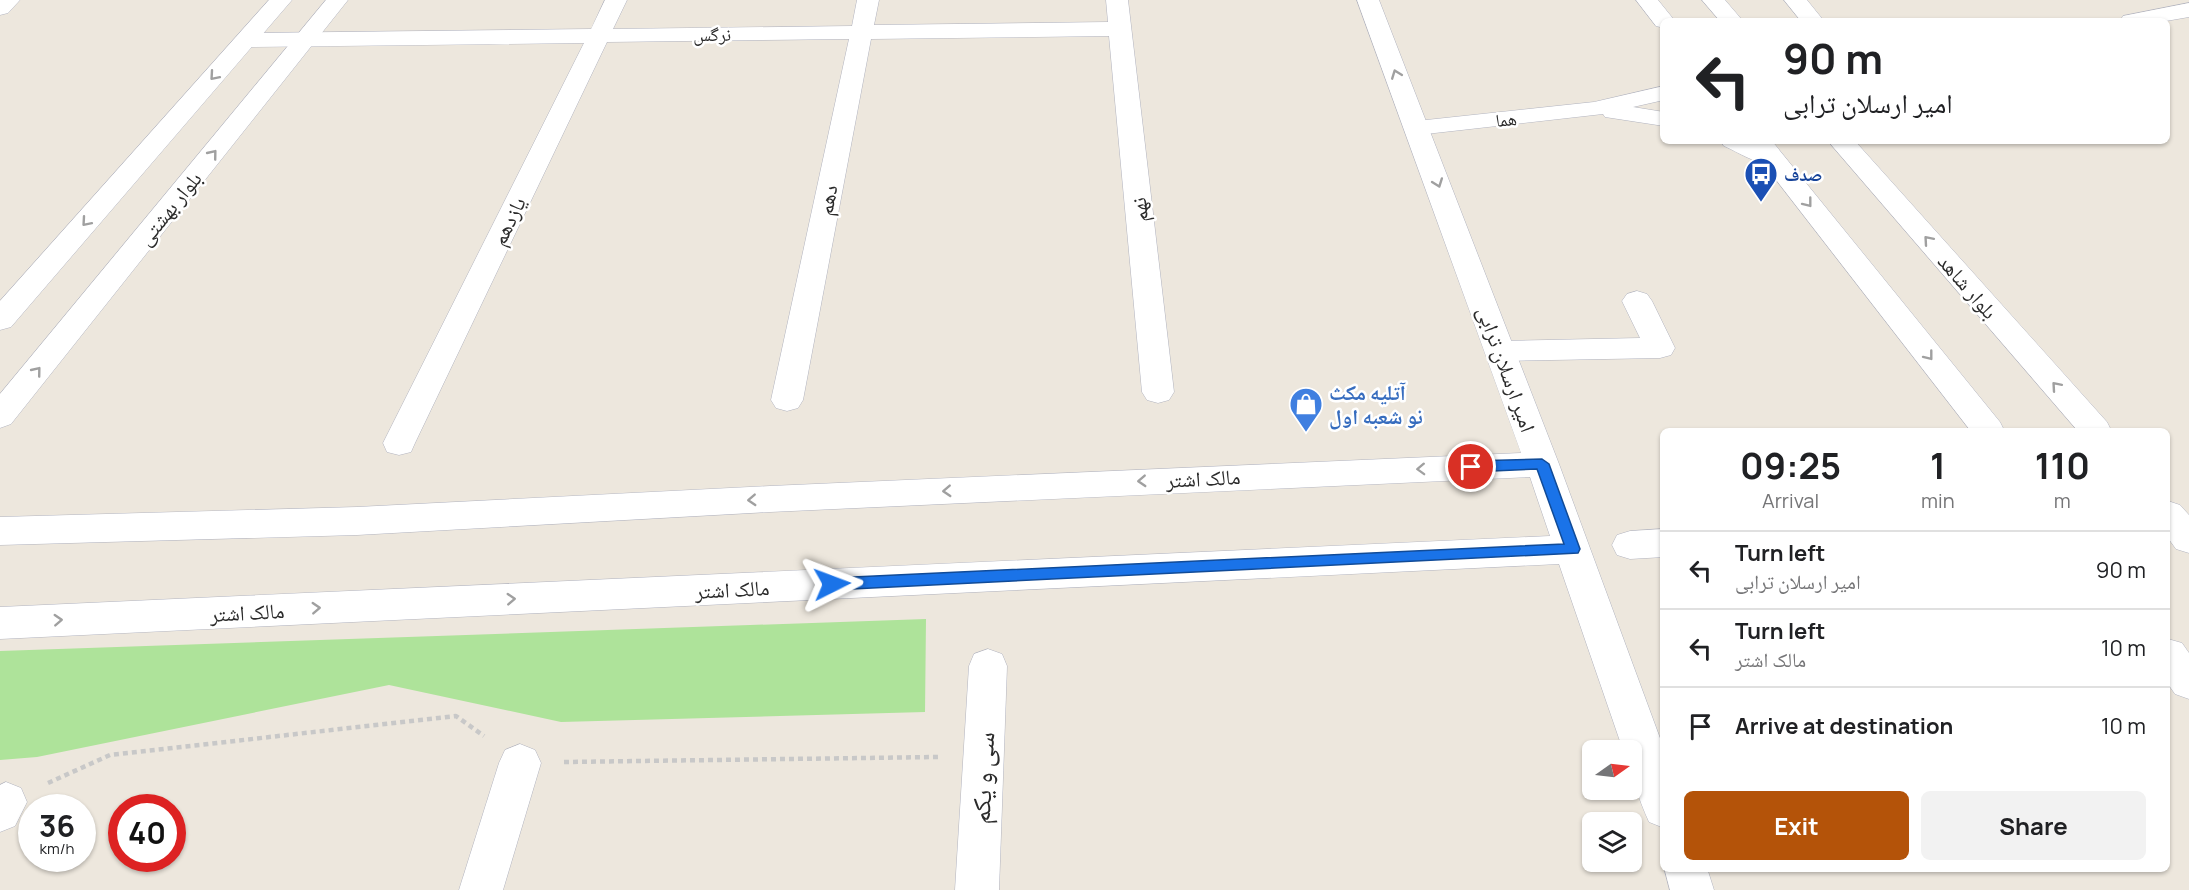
<!DOCTYPE html>
<html lang="en">
<head>
<meta charset="utf-8">
<style>
	body { margin:0; font-family:Manrope,"Noto Naskh Arabic",sans-serif; background:#f2f2f2; color:#202124; height:100vh; display:flex; flex-direction:column; font-size:22px; white-space:nowrap }
	* { box-sizing:border-box; margin:0 }
	p { font-size:20px; color:#757577 }
	.icon { flex:none; width:33px; height:33px; fill:none; stroke:currentColor; stroke-width:2; stroke-linecap:round; stroke-linejoin:round }
	.map { position:relative; flex:1; overflow:hidden }
	.panel { position:absolute; left:1660px; top:428px; width:510px; height:444px; display:flex; flex-direction:column; background:#fff; border-radius:9px; box-shadow:0 2px 4px #0004 }
	.panel>* { flex:none }
	.hud { position:absolute; left:1660px; top:18px; width:510px; height:126px; border-radius:9px; box-shadow:0 2px 4px #0004; background:#fff; color:#202124; overflow:hidden }
	.needle { width:39px; rotate:76deg }
	.fabs { position:absolute; left:1582px; top:740px; display:grid; gap:12px }
	.fabs a { display:grid; place-items:center; width:60px; height:60px; border-radius:9px; background:#fff; box-shadow:0 2px 4px #0004; font-size:30px }
	.speed { position:absolute; left:18px; top:794px; display:flex; gap:12px; font-size:30px; font-weight:700; text-align:center }
	.speed>* { display:grid; place-content:center; width:78px; height:78px; border-radius:50%; background:#fff; box-shadow:0 2px 4px #0004; line-height:1 }
	.speed small { font-size:15px; font-weight:400 }
	.speed .limit { border:9px solid #d22; background:#fff; color:#111 }
	.pin { position:absolute; display:grid; place-items:center; width:51px; height:51px; color:#fff; margin:-26px; border:3px solid #fff; border-radius:50%; box-shadow:0 2px 6px #0007 }
	.me { position:absolute; width:66px; margin:-33px; rotate:87deg; stroke-linejoin:round; filter:drop-shadow(0 0 4px #0008) }
	.turn { display:flex; align-items:center; gap:21px; height:126px; padding:0 24px; font-size:27px }
	.turn .icon { width:78px; height:78px; stroke-width:2.5 }
	.turn b { display:block; font-size:42px; line-height:51px }
	.eta { display:flex; justify-content:space-evenly; align-items:center; height:102px; text-align:center }
	.eta b { font-size:36px; font-weight:700; line-height:42px }
	.primary-button { display:flex; gap:12px; margin-top:auto; padding:12px 24px }
	.primary-button a { flex:1; height:69px; border-radius:9px; background:#b45309; color:#fff; font-size:24px; font-weight:700; line-height:69px; text-align:center }
	.primary-button a+a { background:#f2f2f2; color:#202124 }
	ul { padding:0; list-style:none }
	li { display:flex; align-items:center; gap:18px; height:78px; padding:0 24px; border-top:2px solid #e0e0e0 }
	li div { flex:1 }
	li b { display:block; font-size:22px }
	li em { font-style:normal }
	.map>svg:first-child { display:block }
	.green { fill:#aee39a }
	.lines { fill:none; stroke-linecap:round; stroke-linejoin:round }
	.street-casing { stroke:#b1b3bf; stroke-width:1 }
	.secondary-casing { stroke:#b1b3bf; stroke-width:1 }
	.path { stroke:#c8c8c8; stroke-width:4.5; stroke-dasharray:5 4; stroke-linecap:butt }
	.street { fill:#fff; fill-rule:evenodd }
	.secondary { fill:#fff; fill-rule:evenodd }
	.oneway { stroke:#a0a0a0 }
	.route { fill:#1a73e8; stroke:#114b97; stroke-width:1.5 }
	.labels { text-anchor:middle; dominant-baseline:central; stroke-width:5; stroke-linejoin:round; paint-order:stroke }
	.far-street-label { font-size:18px; fill:#2b2b2b; stroke:#fff }
	.far-transit-label { font-size:18px; font-weight:bold; fill:#164399; stroke:#fff; text-anchor:start }
	.street-label { font-size:21px; fill:#2b2b2b; stroke:#fff }
	.shop-label { font-size:21px; font-weight:bold; fill:#366cbe; stroke:#fff; text-anchor:start }
	.near-street-label { font-size:26px; fill:#2b2b2b; stroke:#fff }
</style>
</head>
<body>
<div class="map">
<svg width="2189" height="890" viewBox="0 0 2189 890">
	<rect width="100%" height="100%" fill="#ede7dd"/>
	<!-- green -->
	<path class="green" d="M926 619 925 712 561 722 389 685 37 757 0 760V651Z"/>
	<g class="lines">
		<!-- street casing -->
		<g class="street-casing">
			<g id="street">
				<path d="M0 0H20L8 13 0 15Z"/>
				<path d="M605 0H627L613 29 852 26 857 0H879L874 25 1108 22 1106 0H1128L1174 392 1169 400 1158 403 1147 400 1142 392 1109 36 871 39 803 400 798 408 787 411 776 408 771 400 849 39 607 42 415 443 411 452 399 455 387 452 383 443 584 43 246 47 238 45 235 40 238 35 246 33 591 29Z"/>
				<path d="M1784 0H1807L1824 21H1801Z"/>
				<path d="M2189 3V17L2166 21H2120L2123 16Z"/>
				<path d="M1664 86V100L1633 107 1664 112V126L1605 117 1603 114 1417 135 1408 133 1405 128 1408 123 1417 121 1594 102Z"/>
				<path d="M1720 141C1742 141 1772 139 1786 159L1782 164C1763 169 1742 154 1724 146Z"/>
				<path d="M1637 291 1647 294 1652 301 1675 348 1671 355 1660 358 1500 361 1489 358 1485 351 1489 344 1500 341 1640 338 1622 301 1627 294Z"/>
				<path d="M1664 529V557L1630 559 1617 555 1612 545 1617 535 1630 531Z"/>
				<path d="M988 649 1002 654 1007 666 999 890H955L969 666 974 654Z"/>
				<path d="M520 744 535 750 541 763 503 890H459L499 763 505 750Z"/>
				<path d="M6 782 21 788 27 802 15 826 0 832V785Z"/>
			</g>
		</g>
		<!-- secondary casing -->
		<g class="secondary-casing">
			<g id="secondary">
				<path d="M269 0H292L11 327 0 330V301Z"/>
				<path d="M326 0H348L11 424 0 428V394Z"/>
				<path d="M1357 0H1379L1559 464 1664 749V828L1649 822C1637 795 1632 779 1632 750H1623L1559 564 0 639V607L1550 536 1530 477 770 512 357 535 0 545V517L357 507 770 486 1521 453Z"/>
				<path d="M1636 0H1658L1675 21H1664V28L1656 26Z"/>
				<path d="M1702 0H1725L1743 21H1720Z"/>
				<path d="M1746 141H1772L2000 422 2004 430H1970Z"/>
				<path d="M1828 141H1855L2107 422 2111 430H2077Z"/>
				<path d="M2168 501 2180 505 2189 515V553L2176 549 2168 538Z"/>
				<path d="M2168 639 2182 643 2189 653V699L2175 694 2168 684Z"/>
				<path d="M1664 867 1707 868 1714 890H1670Z"/>
			</g>
		</g>
		<!-- path -->
		<g class="path">
			<path d="M564 762 938 757"/>
			<path d="M48 783 110 755 456 716 484 736"/>
		</g>
		<!-- street -->
		<use href="#street" class="street"/>
		<!-- secondary -->
		<use href="#secondary" class="secondary"/>
	</g>
	<!-- one-way arrows -->
	<defs><path id="oneway-chevron" d="M-2-3.5L2.5 0L-2 3.5" fill="none" stroke-width="1.6" stroke-linecap="round" stroke-linejoin="round" transform="scale(1.5)"/></defs>
	<g class="oneway">
		<use href="#oneway-chevron" transform="translate(1396 74) rotate(-111)"/>
		<use href="#oneway-chevron" transform="translate(214 76) rotate(131)"/>
		<use href="#oneway-chevron" transform="translate(213 154) rotate(-51)"/>
		<use href="#oneway-chevron" transform="translate(1438 183) rotate(70)"/>
		<use href="#oneway-chevron" transform="translate(1808 203) rotate(52)"/>
		<use href="#oneway-chevron" transform="translate(86 222) rotate(131)"/>
		<use href="#oneway-chevron" transform="translate(1928 240) rotate(-131)"/>
		<use href="#oneway-chevron" transform="translate(1929 356) rotate(52)"/>
		<use href="#oneway-chevron" transform="translate(37 371) rotate(-51)"/>
		<use href="#oneway-chevron" transform="translate(2056 386) rotate(-131)"/>
		<use href="#oneway-chevron" transform="translate(1421 469) rotate(178)"/>
		<use href="#oneway-chevron" transform="translate(1142 481) rotate(177)"/>
		<use href="#oneway-chevron" transform="translate(947 491) rotate(177)"/>
		<use href="#oneway-chevron" transform="translate(752 500) rotate(177)"/>
		<use href="#oneway-chevron" transform="translate(511 599) rotate(-3)"/>
		<use href="#oneway-chevron" transform="translate(316 608) rotate(-3)"/>
		<use href="#oneway-chevron" transform="translate(58 620) rotate(-3)"/>
	</g>
	<!-- route -->
	<path class="route" d="M1542 459 1549 464 1580 549 1578 553 832 590 827 588 824 584 827 580 832 578 1564 544 1537 469 1471 472 1464 467 1471 461Z"/>
	<!-- icons -->
	<defs>
		<g id="bus-pin" transform="scale(1.725)"><path d="M0 17L-7.5 6A9.5 9.5 0 1 1 7.5 6Z" fill="#1a4fb4" stroke="#fff"/><path d="M-5-6H5V4H4V6H2V4H-2V6H-4V4H-5ZM-3.5-4V0h7V-4ZM-3.5 1.2v1.5H-2V1.2ZM2 1.2v1.5H3.5V1.2Z" fill="#fff"/></g>
		<g id="shop-pin" transform="scale(1.725)"><path d="M0 17L-7.5 6A9.5 9.5 0 1 1 7.5 6Z" fill="#3f7fe0" stroke="#fff"/><path d="M-5-2.5h2.3a2.7 3.5 0 0 1 5.4 0H5L5.5 6h-11ZM-1.5-2.5h3a1.5 2.3 0 0 0-3 0Z" fill="#fff"/></g>
	</defs>
	<g fill-rule="evenodd">
		<use href="#bus-pin" x="1761" y="174"/>
		<use href="#shop-pin" x="1306" y="404"/>
	</g>
	<g class="labels">
		<!-- far-street labels -->
		<g class="far-street-label">
			<text transform="translate(712 34) rotate(-1)">نرگس</text>
			<text transform="translate(1506 119) rotate(-6)">هما</text>
		</g>
		<!-- far-transit labels -->
		<g class="far-transit-label">
			<text x="1784" y="174">صدف</text>
		</g>
		<!-- street labels -->
		<g class="street-label">
			<text transform="translate(827 200) rotate(-79)">دهم</text>
			<text transform="translate(169 208) rotate(-51)">بلوار بهشتی</text>
			<text transform="translate(1139 210) rotate(-96)">نهم</text>
			<text transform="translate(508 221) rotate(-64)">یازدهم</text>
			<text transform="translate(1968 286) rotate(49)">بلوار شاهد</text>
			<text transform="translate(1507 369) rotate(70)">امیر ارسلان ترابی</text>
			<text transform="translate(1203 478) rotate(-3)">مالک اشتر</text>
			<text transform="translate(732 589) rotate(-3)">مالک اشتر</text>
			<text transform="translate(247 612) rotate(-3)">مالک اشتر</text>
		</g>
		<!-- shop labels -->
		<g class="shop-label">
			<text x="1329" y="392">آتلیه مکث<tspan x="1329" dy="24">نو شعبه اول</tspan></text>
		</g>
		<!-- near-street labels -->
		<g class="near-street-label">
			<text transform="translate(982 778) rotate(-87)">سی و یکم</text>
		</g>
	</g>
</svg>
<div class="fabs">
<a><svg class="needle" viewBox="-14 -14 28 28"><path d="M0-13l5 13h-10z" fill="#e53935"/><path d="M0 13l5-13h-10z" fill="#757577"/></svg></a>
<a><svg class="icon" aria-label="layers" viewBox="0 0 24 24"><path d="M12 4l9 5-9 5-9-5zM3 14l9 5 9-5"/></svg></a>
</div>
<div class="speed"><div>36<small>km/h</small></div><div class="limit">40</div></div>
<div class="pin" style="left:1471px;top:467px;background:#d93025"><svg class="icon" aria-label="arrive" viewBox="0 0 24 24"><path d="M6 21V4h12l-3 4 3 4H6"/></svg></div>
<svg class="me" style="left:832px;top:584px" viewBox="-20 -20 40 40"><path d="M0-17L14 15 0 8-14 15z" fill="#1a73e8" stroke="#fff" stroke-width="4"/></svg>
<div class="hud">
<div class="turn"><svg class="icon" aria-label="left" viewBox="0 0 24 24"><path d="M17 20v-9H6M10 6l-5 5 5 5"/></svg><div><b>90 m</b>امیر ارسلان ترابی</div></div>
</div>
<section class="panel">
<div class="eta">
<div><b>09:25</b><p>Arrival</p></div>
<div><b>1</b><p>min</p></div>
<div><b>110</b><p>m</p></div>
</div>
<ul>
<li><svg class="icon" aria-label="left" viewBox="0 0 24 24"><path d="M17 20v-9H6M10 6l-5 5 5 5"/></svg><div><b>Turn left</b><p>امیر ارسلان ترابی</p></div><em>90 m</em></li>
<li><svg class="icon" aria-label="left" viewBox="0 0 24 24"><path d="M17 20v-9H6M10 6l-5 5 5 5"/></svg><div><b>Turn left</b><p>مالک اشتر</p></div><em>10 m</em></li>
<li><svg class="icon" aria-label="arrive" viewBox="0 0 24 24"><path d="M6 21V4h12l-3 4 3 4H6"/></svg><div><b>Arrive at destination</b></div><em>10 m</em></li>
</ul>
<div class="primary-button"><a>Exit</a><a>Share</a></div>
</section>
</div>
</body>
</html>
